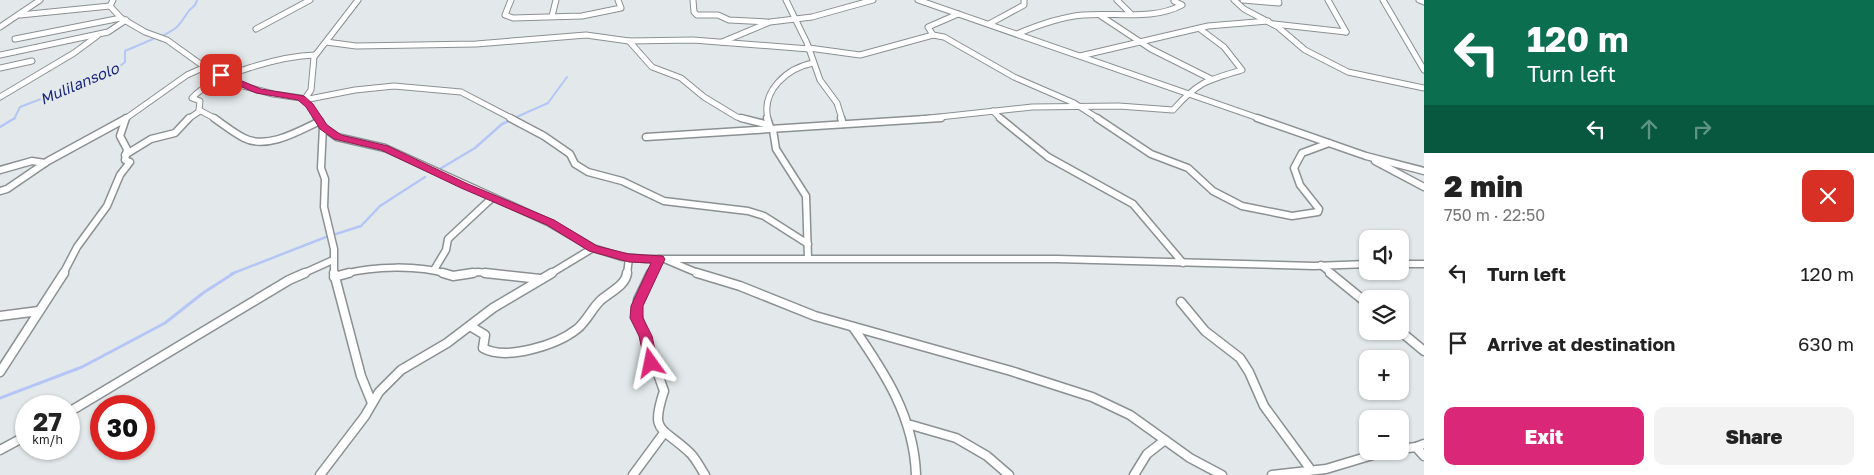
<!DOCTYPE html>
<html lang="en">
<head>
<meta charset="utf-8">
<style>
	body { margin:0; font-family:"Golos Text",sans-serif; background:#f2f2f2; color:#222; height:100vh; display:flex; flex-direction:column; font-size:19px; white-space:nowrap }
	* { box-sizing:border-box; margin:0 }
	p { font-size:16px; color:#767676 }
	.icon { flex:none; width:28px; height:28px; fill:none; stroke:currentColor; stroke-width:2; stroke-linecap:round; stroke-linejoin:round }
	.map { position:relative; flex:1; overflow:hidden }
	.panel { display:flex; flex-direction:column; background:#fff; width:450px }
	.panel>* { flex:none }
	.hud { background:#0b6e4f; color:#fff; overflow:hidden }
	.fabs { position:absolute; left:1359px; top:230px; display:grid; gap:10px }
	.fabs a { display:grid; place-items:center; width:50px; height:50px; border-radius:10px; background:#fff; box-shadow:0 1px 4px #0004; font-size:25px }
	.speed { position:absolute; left:15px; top:395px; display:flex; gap:10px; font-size:25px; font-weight:700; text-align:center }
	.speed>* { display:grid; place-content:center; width:65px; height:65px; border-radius:50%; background:#fff; box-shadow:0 1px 4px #0004; line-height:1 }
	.speed small { font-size:12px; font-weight:400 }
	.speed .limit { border:8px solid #d22; background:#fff; color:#111 }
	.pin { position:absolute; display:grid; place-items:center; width:42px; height:42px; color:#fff; margin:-21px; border-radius:10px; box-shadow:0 2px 8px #0006 }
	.me { position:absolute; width:55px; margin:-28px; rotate:348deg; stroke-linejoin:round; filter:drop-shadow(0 0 4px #0008) }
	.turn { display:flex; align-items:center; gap:18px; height:105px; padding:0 20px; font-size:22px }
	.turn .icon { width:65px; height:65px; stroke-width:2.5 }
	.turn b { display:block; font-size:35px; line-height:42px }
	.lanes { display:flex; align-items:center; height:48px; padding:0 20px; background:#0003; justify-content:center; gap:25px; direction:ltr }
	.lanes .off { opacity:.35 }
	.round { display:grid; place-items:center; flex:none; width:52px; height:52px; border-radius:10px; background:#f2f2f2 }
	.overview { display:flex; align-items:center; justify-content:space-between; height:85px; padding:0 20px }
	h1 { font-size:30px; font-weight:800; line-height:38px }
	.button { display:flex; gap:10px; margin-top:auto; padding:10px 20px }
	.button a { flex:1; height:58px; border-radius:10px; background:#db2777; color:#fff; font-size:20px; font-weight:800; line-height:58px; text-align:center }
	.button a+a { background:#f2f2f2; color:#222 }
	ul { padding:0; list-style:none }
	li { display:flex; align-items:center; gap:15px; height:70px; padding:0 20px }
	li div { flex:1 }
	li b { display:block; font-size:19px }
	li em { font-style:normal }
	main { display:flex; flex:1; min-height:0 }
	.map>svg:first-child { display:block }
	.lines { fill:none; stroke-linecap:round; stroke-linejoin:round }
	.stream-far2 { stroke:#b5c6f6; stroke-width:2 }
	.stream-far1 { stroke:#b5c6f6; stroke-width:2.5 }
	.stream { stroke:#b5c6f6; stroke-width:3 }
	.street-far2-casing { stroke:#8b9092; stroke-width:7 }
	.street-far1-casing { stroke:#8b9092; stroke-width:9 }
	.street-casing { stroke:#8b9092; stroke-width:11 }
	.street-far2 { stroke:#fff; stroke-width:5 }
	.street-far1 { stroke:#fff; stroke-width:6 }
	.street { stroke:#fff; stroke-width:8 }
	.route { fill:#db2777; stroke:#8e194d }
	.labels { text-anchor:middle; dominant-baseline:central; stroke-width:5; stroke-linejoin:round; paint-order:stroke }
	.far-water-label { font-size:15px; font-style:italic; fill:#1a257e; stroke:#e3e9eb }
</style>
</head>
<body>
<main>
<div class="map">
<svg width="1424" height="475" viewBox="0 0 1424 475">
	<rect width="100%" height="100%" fill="#e3e9eb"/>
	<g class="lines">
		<!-- stream-far2 -->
		<g class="stream-far2">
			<path d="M162 36C178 28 179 26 188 12 191 7 196 7 197 0"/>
			<path d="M14 119 20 107 114 71 125 62V51L153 39"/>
			<path d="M512 119 548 103 567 77"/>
		</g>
		<!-- stream-far1 -->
		<g class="stream-far1">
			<path d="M0 127 15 118"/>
			<path d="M438 170 475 148 502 124 515 118"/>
			<path d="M336 234 361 226 380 206 425 177"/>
			<path d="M231 274 326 237"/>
		</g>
		<!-- stream -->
		<path class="stream" d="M0 398 82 367 165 323 203 293 234 273"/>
		<!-- street-far2 casing -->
		<g class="street-far2-casing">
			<g id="street-far2">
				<path d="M113 0 110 6 121 18 145 32 167 40 199 63 243 86 273 94 301 98 310 106 318 119"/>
				<path d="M511 0 505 15 513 18 582 16 621 8 618 0"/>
				<path d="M693 0 694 12 697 15H718L729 20 767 22"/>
				<path d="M786 0 807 43 820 80 837 103 842 119"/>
				<path d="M918 0 1261 119"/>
				<path d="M1117 0 1131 14"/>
				<path d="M1234 0 1244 9 1278 27 1305 50 1348 72 1424 88"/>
				<path d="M1243 0 1279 3 1278 0"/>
				<path d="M1328 0 1346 32"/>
				<path d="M1383 0 1424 70"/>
				<path d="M1419 0 1424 2"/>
				<path d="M20 15 110 6"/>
				<path d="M552 16 556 0"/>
				<path d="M1101 16 1151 49 1211 79"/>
				<path d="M989 24 1024 5V0"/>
				<path d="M1274 24 1346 32"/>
				<path d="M0 27 40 0"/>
				<path d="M256 29 310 0"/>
				<path d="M1017 34C1038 25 1061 17 1083 15 1116 12 1152 21 1182 5L1174 1"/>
				<path d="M933 35 944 37 1014 77 1074 103 1099 119"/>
				<path d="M15 39 121 18"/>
				<path d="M629 41 652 67 681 78 704 97 737 117 746 119"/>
				<path d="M326 42 356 46 476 44 586 35 629 41 693 40 809 49"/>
				<path d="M722 42 770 22 812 17 873 0"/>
				<path d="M809 48 860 55 933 35 928 27 958 14"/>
				<path d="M0 55 108 32 126 20"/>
				<path d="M1080 56 1208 26 1268 21"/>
				<path d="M0 68 32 61"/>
				<path d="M0 97 74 53 97 36"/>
				<path d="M304 100 355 90 394 86 461 92 513 119"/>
				<path d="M304 100 311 90 314 57 358 0"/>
				<path d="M993 111 1001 119"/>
				<path d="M125 119 187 75 205 67"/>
				<path d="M188 119 200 111"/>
				<path d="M216 119 199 110 200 101 192 98C214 74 282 56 315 55"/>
				<path d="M768 119C761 91 787 68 813 63"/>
				<path d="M921 119 1032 107 1119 106 1173 110C1198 82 1207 80 1242 70L1224 47 1200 29"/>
			</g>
		</g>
		<!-- street-far1 casing -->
		<g class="street-far1-casing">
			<g id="street-far1">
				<path d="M214 118C224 125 234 133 244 138 267 150 299 131 320 121"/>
				<path d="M317 118 323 127 337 137 385 148 550 223 593 248 622 257 646 259H1057L1314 266 1368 264"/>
				<path d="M510 118 544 136 570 154 575 164 588 172 622 181 664 201 748 211 764 216 808 244"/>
				<path d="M741 118 769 125"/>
				<path d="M767 118 770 127"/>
				<path d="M841 118 843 124"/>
				<path d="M1000 118 1048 157 1133 204 1183 263"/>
				<path d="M1097 118 1151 154 1188 168 1213 191 1242 206 1292 216 1318 212 1319 209 1300 185 1294 168 1302 153 1329 143"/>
				<path d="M1257 118 1366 156 1424 171"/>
				<path d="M323 127 321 168 325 179 324 207 334 249V274"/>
				<path d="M773 130 776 149 806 196 808 258"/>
				<path d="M646 137 941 118"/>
				<path d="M125 155 151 139 175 133 189 118"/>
				<path d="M1375 161 1424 187"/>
				<path d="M0 170 32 161 45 163"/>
				<path d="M0 191 7 189 48 161 125 119"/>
				<path d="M667 260 700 274"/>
				<path d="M1400 264H1424"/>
				<path d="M1321 265 1332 274"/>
				<path d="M434 270 446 250 448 239 492 198"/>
				<path d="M63 274 77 247 107 206 120 175 130 162 125 160 127 149 120 136 126 118"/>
				<path d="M302 274 333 260"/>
				<path d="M344 274C373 266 419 265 447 274"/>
				<path d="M465 274 478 272 496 274"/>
				<path d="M550 274 593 248"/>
				<path d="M627 274 629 258"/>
				<path d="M650 274 659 259"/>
			</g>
		</g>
		<!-- street casing -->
		<g class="street-casing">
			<g id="street">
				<path d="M334 273 361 376 372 403"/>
				<path d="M443 273 453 276 473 273"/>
				<path d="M485 273 540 279"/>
				<path d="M651 273 638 300 637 315 664 391C650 433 661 426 689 452 696 458 700 468 705 475"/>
				<path d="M697 273 740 286 815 316 1011 371 1092 397 1130 415 1190 458 1222 475"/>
				<path d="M1330 273 1368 304"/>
				<path d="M334 277 349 273"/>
				<path d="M1181 302 1205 331 1240 358 1249 372 1264 406 1311 470"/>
				<path d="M0 316 39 311"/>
				<path d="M470 326 485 335 483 348C506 361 557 345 577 329 587 321 592 308 601 300 610 292 626 285 627 273"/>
				<path d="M853 327C885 373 914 417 916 475"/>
				<path d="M1400 331 1424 351"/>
				<path d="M0 372 64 273"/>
				<path d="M69 412 289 280 305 273"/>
				<path d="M911 425 956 438 987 456 1009 475"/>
				<path d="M1424 444 1416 447 1424 456"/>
				<path d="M1400 449 1416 447"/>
				<path d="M0 450 26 436"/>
				<path d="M320 475 365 416 379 392 401 370 447 343 493 308 552 273"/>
				<path d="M633 475 664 433"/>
				<path d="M1134 475 1147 454 1165 440"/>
				<path d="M1272 475 1326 469 1386 451"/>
			</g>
		</g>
		<!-- street-far2 -->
		<use href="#street-far2" class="street-far2"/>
		<!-- street-far1 -->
		<use href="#street-far1" class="street-far1"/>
		<!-- street -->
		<use href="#street" class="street"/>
	</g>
	<!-- route -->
	<path class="route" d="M221 72 261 89 304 96 313 104 327 125 341 135 388 146 468 184 554 220 597 246 629 254 663 256 665 259 643 306V318L652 336 658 363 656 367 651 368 645 363 639 336 630 318 631 306 651 263 629 262 589 251 547 225 461 188 381 150 334 139 320 129 306 107 298 100 256 93 218 77 217 75Z"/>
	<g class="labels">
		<!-- far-water labels -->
		<g class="far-water-label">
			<text transform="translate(79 83) rotate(-23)">Mulilansolo</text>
		</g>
	</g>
</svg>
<div class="fabs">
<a><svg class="icon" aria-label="sound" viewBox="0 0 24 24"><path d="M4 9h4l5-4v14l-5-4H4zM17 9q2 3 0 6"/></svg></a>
<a><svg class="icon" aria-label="layers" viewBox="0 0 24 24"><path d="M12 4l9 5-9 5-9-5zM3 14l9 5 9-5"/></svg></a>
<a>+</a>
<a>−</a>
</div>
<div class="speed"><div>27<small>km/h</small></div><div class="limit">30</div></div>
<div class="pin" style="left:221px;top:75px;background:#d93025"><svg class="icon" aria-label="arrive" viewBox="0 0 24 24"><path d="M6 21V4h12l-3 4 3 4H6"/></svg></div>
<svg class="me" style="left:651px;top:363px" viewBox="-20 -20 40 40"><path d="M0-17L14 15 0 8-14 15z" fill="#db2777" stroke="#fff" stroke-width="4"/></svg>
</div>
<section class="panel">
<div class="hud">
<div class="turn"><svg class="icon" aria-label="left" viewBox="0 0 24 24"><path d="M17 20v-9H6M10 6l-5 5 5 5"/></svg><div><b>120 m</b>Turn left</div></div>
<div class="lanes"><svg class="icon" aria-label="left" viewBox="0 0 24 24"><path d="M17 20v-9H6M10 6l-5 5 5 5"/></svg><svg class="icon off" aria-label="ahead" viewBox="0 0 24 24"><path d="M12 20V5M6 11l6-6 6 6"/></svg><svg class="icon off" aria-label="right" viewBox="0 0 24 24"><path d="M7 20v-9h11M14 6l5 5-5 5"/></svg></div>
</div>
<div class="overview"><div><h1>2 min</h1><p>750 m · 22:50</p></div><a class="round" style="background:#d93025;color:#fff"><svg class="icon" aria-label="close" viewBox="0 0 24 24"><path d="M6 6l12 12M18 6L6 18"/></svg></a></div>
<ul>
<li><svg class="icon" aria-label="left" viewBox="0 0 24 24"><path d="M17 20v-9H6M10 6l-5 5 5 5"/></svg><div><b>Turn left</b></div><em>120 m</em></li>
<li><svg class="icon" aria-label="arrive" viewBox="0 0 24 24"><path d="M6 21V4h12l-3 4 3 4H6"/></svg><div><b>Arrive at destination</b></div><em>630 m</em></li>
</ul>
<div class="button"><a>Exit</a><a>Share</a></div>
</section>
</main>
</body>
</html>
